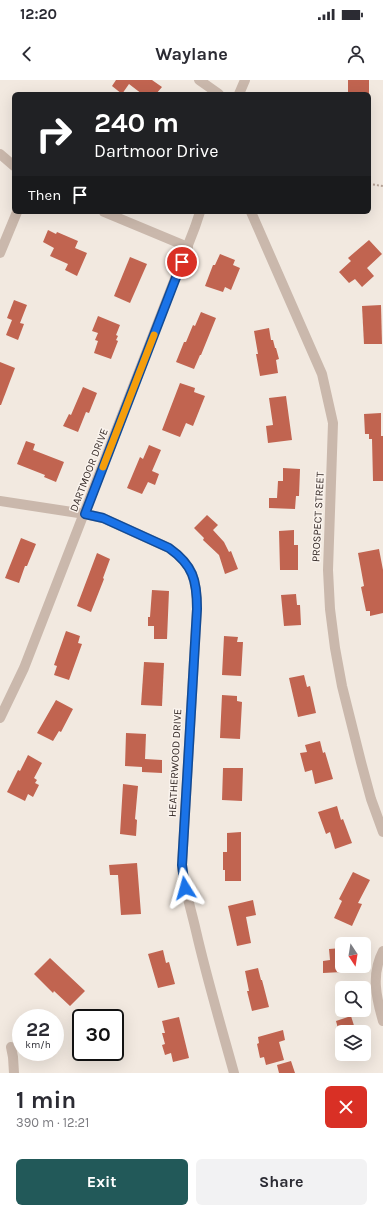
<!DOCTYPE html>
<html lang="en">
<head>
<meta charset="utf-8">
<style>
	body { margin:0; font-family:Karla,sans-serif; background:#f2f2f3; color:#2b2b33; height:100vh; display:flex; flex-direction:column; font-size:15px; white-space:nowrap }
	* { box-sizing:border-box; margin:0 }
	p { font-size:13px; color:#7c7c81 }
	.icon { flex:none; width:22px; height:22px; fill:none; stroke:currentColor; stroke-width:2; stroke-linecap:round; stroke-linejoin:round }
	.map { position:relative; height:993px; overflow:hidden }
	.drawer { display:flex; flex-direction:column; background:#fff; flex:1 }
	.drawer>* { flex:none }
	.guide { position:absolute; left:12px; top:12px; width:359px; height:122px; border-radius:6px; box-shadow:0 4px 16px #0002; background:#202124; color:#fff; overflow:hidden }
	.needle { width:26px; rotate:168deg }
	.controls { position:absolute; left:335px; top:857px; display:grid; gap:8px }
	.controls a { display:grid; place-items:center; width:36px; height:36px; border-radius:6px; background:#fff; box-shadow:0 4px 16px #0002; font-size:20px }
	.speed { position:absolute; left:12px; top:929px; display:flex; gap:8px; font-size:20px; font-weight:700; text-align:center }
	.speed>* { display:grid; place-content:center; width:52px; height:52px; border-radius:50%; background:#fff; box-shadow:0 4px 16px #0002; line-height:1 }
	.speed small { font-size:10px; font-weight:400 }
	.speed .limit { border:2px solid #111; border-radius:6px; background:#fff; color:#111 }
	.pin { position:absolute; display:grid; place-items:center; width:34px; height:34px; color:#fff; margin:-17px; border:2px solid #fff; border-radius:50%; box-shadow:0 1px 4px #0007 }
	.me { position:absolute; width:44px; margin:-22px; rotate:352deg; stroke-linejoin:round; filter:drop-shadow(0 0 3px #0008) }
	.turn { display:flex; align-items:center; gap:14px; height:84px; padding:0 16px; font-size:18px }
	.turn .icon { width:52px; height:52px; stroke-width:2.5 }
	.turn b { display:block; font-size:28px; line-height:34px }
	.then { display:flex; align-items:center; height:38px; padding:0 16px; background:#0003; gap:8px; font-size:15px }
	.round { display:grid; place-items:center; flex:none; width:42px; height:42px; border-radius:6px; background:#f2f2f3 }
	.summary { display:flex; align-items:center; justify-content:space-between; height:68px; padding:0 16px }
	h1 { font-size:24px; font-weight:700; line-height:30px }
	.primary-button { display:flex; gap:8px; margin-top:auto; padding:8px 16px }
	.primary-button a { flex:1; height:46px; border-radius:6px; background:#225959; color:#fff; font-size:16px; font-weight:700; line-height:46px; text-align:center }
	.primary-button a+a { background:#f2f2f3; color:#2b2b33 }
	.status { display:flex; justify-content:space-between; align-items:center; height:28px; padding:0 20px; background:#fff; direction:ltr }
	.status svg { height:11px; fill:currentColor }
	header { display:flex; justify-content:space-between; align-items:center; height:52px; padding:0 16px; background:#fff; font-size:18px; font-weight:700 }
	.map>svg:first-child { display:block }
	.building { fill:#c16450 }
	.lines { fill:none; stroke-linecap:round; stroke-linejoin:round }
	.path { stroke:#b6a296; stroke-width:2; stroke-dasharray:2 2; stroke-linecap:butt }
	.minor { stroke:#cab8ac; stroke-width:10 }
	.route-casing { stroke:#114b97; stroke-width:10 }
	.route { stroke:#1a73e8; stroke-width:7 }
	.slow { stroke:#f59e0b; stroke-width:7 }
	.labels { text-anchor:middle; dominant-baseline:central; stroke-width:3; stroke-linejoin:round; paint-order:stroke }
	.street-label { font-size:11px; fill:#392e2b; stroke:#faf3ed }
</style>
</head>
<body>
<div class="status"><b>12:20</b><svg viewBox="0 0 49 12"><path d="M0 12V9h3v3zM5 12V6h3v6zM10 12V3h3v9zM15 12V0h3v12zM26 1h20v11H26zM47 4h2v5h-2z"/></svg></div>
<header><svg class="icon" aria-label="back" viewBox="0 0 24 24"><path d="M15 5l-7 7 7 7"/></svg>Waylane<svg class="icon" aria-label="person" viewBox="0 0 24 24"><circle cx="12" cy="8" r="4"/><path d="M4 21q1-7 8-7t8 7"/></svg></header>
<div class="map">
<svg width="383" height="993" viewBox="0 0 383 993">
	<rect width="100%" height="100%" fill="#f2e9e0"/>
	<!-- building -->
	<g class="building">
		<path d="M116 0H152L162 7 156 14H142L129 4 122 14 112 6Z"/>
		<rect x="348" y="0" width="21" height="14"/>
		<path d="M48 150 56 154 57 152 78 161 75 168 87 173 77 196 65 190 68 184 50 176 54 168 43 162Z"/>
		<path d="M369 160 382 174 367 188 374 196 362 207 355 199 349 203 339 192 351 181 348 178Z"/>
		<path d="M220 174 235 180 233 185 240 188 231 210 225 207 223 212 205 206 213 185H215Z"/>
		<path d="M130 177 147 184 130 223 114 216Z"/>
		<path d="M14 220 27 225 20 243 24 244 18 260 6 255 12 240 7 238Z"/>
		<path d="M381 225 382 264H364L362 226Z"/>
		<path d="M201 232 216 238 201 275H200L194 289 176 282 184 262H186L193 245 195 246Z"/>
		<path d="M98 236 120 245 116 255 118 256 116 260 118 261 111 279 94 273 98 261 95 260 98 253 92 251Z"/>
		<path d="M269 248 271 260H273L275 268H276L279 279 276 280 278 293 260 296 256 274H258L254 251Z"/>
		<path d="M0 282 15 288 1 325H0Z"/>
		<path d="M180 303 195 308 194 312 205 316 193 346 186 343 180 357 162 350Z"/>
		<path d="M83 307 97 313 89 333 86 332 78 352 63 346 69 334 71 335Z"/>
		<path d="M286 316 292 360 268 363 266 346 273 345 269 318Z"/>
		<path d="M381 333V356H383V401H373L372 359H369V354H365L364 334Z"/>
		<path d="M26 361 35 364 33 370 64 382 56 402 44 397 45 395 17 384Z"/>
		<path d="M149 365 161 370 152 391 159 394 155 405 148 402 142 414 127 408 140 377 143 379Z"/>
		<path d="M283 388 300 389 299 416H296L295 429 269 428V418H277L278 401H283Z"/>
		<path d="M207 435 218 445 213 450 224 462 229 472 231 471 238 489 225 494 219 475 203 460 204 458 194 448Z"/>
		<path d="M294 450V465H298V490H280L279 451Z"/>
		<path d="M21 458 36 464 27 486H25L19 503 5 498Z"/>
		<path d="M379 469 383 490V533L370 536V531H366L361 507 364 506 358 473Z"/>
		<path d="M97 473 110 479 103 498 104 499 91 532 77 526Z"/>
		<path d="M152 510 169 511 167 559H154V546H148V537H150Z"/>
		<path d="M296 514 297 525H300L301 545 284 546 281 515Z"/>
		<path d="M66 551 80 556 78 563 82 564 69 600 54 595 57 586 54 585Z"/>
		<path d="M224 556 238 557 237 562H243L241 596 222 595Z"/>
		<path d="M144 582 164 583 162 626 141 625Z"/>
		<path d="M304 595 307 607 310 606 316 633 298 637 289 598Z"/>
		<path d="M222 615 237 616V621L242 622 240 659 220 658Z"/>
		<path d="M56 620 73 629 61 652 59 651 53 661 37 653Z"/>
		<path d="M126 653 146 654 145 679 162 680V693L142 692V687L125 686Z"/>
		<path d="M320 661 323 673 325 672 333 699 315 704 312 690 305 692 300 673 307 672 305 665Z"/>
		<path d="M28 675 42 683 34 698 37 700 35 703 39 705 33 717 28 714 25 721 7 712 18 690 20 691Z"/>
		<path d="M223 688H243L242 721 222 720Z"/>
		<path d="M123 704 138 706 135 739 137 740 136 756 120 754Z"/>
		<path d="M337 726 341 740 343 739 352 763 335 769 330 752 326 754 318 732Z"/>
		<path d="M241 752V801H225V790H223V772H227V753Z"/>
		<path d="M137 783 141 834 121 835 118 795H110L109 785Z"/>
		<path d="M353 792 370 800 358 823 362 824 352 846 334 838 342 821 339 819Z"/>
		<path d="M253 820 256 835 246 837 251 863 237 866 228 826Z"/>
		<path d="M342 868V892L323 893V881L330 880 329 869Z"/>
		<path d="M163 870 166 883 169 882 175 904 158 908 148 874Z"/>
		<path d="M50 878 85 911 70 926 54 911 53 913 34 894Z"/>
		<path d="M258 888 261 900H262L269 927 252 931 247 911H249L245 891Z"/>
		<path d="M351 936 356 952H339L336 941Z"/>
		<path d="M179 937 189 978 173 982 171 973 165 975 162 965 165 964 162 953H165L162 941Z"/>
		<path d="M283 950 285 960 279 962 284 980 266 985 264 977 260 978 257 964 259 963 258 957Z"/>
		<path d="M291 981 295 993H279L277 985Z"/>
	</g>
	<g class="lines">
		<!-- path -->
		<path class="path" d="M369 104 383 106"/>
		<!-- minor -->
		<g class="minor">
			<path d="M199 0 219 14"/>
			<path d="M239 14 245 0"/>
			<path d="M0 74 14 86"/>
			<path d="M104 132 188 167"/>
			<path d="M251 132 322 294 333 343 328 490 330 529 335 568 342 606 361 682 371 719 383 752"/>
			<path d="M0 173 17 132"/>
			<path d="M0 421 85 434 103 438 169 468C193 485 197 500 197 529L182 785C184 808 191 829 196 851 207 899 221 946 234 993"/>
			<path d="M0 638 24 588 195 147 200 132"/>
			<path d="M383 871C371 894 376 917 383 941"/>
			<path d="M11 967 13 977 14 993"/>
		</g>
	</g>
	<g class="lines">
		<!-- route casing -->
		<g class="route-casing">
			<path id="route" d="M182 182 85 434 103 438 169 468C193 485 197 500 197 529L182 785 185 808"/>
		</g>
		<!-- route -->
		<use href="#route" class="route"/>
		<!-- slow -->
		<path class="slow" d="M103 387 154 255"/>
	</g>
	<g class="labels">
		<!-- street labels -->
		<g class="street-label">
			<text transform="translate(89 390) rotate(-69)">DARTMOOR DRIVE</text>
			<text transform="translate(318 437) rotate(-87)">PROSPECT STREET</text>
			<text transform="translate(175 683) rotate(-87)">HEATHERWOOD DRIVE</text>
		</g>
	</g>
</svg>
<div class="controls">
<a><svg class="needle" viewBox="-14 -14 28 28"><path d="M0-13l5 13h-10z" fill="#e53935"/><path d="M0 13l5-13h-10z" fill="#7c7c81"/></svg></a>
<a><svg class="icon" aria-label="search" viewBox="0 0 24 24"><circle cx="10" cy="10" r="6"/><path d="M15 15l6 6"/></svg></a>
<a><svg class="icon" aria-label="layers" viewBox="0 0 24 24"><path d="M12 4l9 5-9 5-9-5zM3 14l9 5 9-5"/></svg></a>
</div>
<div class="speed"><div>22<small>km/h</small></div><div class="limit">30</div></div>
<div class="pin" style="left:182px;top:182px;background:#d93025"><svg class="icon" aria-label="arrive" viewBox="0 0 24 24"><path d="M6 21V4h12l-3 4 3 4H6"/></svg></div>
<svg class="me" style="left:185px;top:808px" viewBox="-20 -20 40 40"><path d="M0-17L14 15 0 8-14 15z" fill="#1a73e8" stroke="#fff" stroke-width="4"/></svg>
<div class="guide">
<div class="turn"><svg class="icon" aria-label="right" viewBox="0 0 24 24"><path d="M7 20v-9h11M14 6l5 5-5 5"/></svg><div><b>240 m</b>Dartmoor Drive</div></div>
<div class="then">Then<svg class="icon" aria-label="arrive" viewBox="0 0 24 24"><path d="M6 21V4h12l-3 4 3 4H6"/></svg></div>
</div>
</div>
<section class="drawer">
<div class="summary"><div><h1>1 min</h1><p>390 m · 12:21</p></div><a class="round" style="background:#d93025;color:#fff"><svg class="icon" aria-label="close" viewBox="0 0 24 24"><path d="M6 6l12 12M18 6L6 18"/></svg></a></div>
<div class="primary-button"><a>Exit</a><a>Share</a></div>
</section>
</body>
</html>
